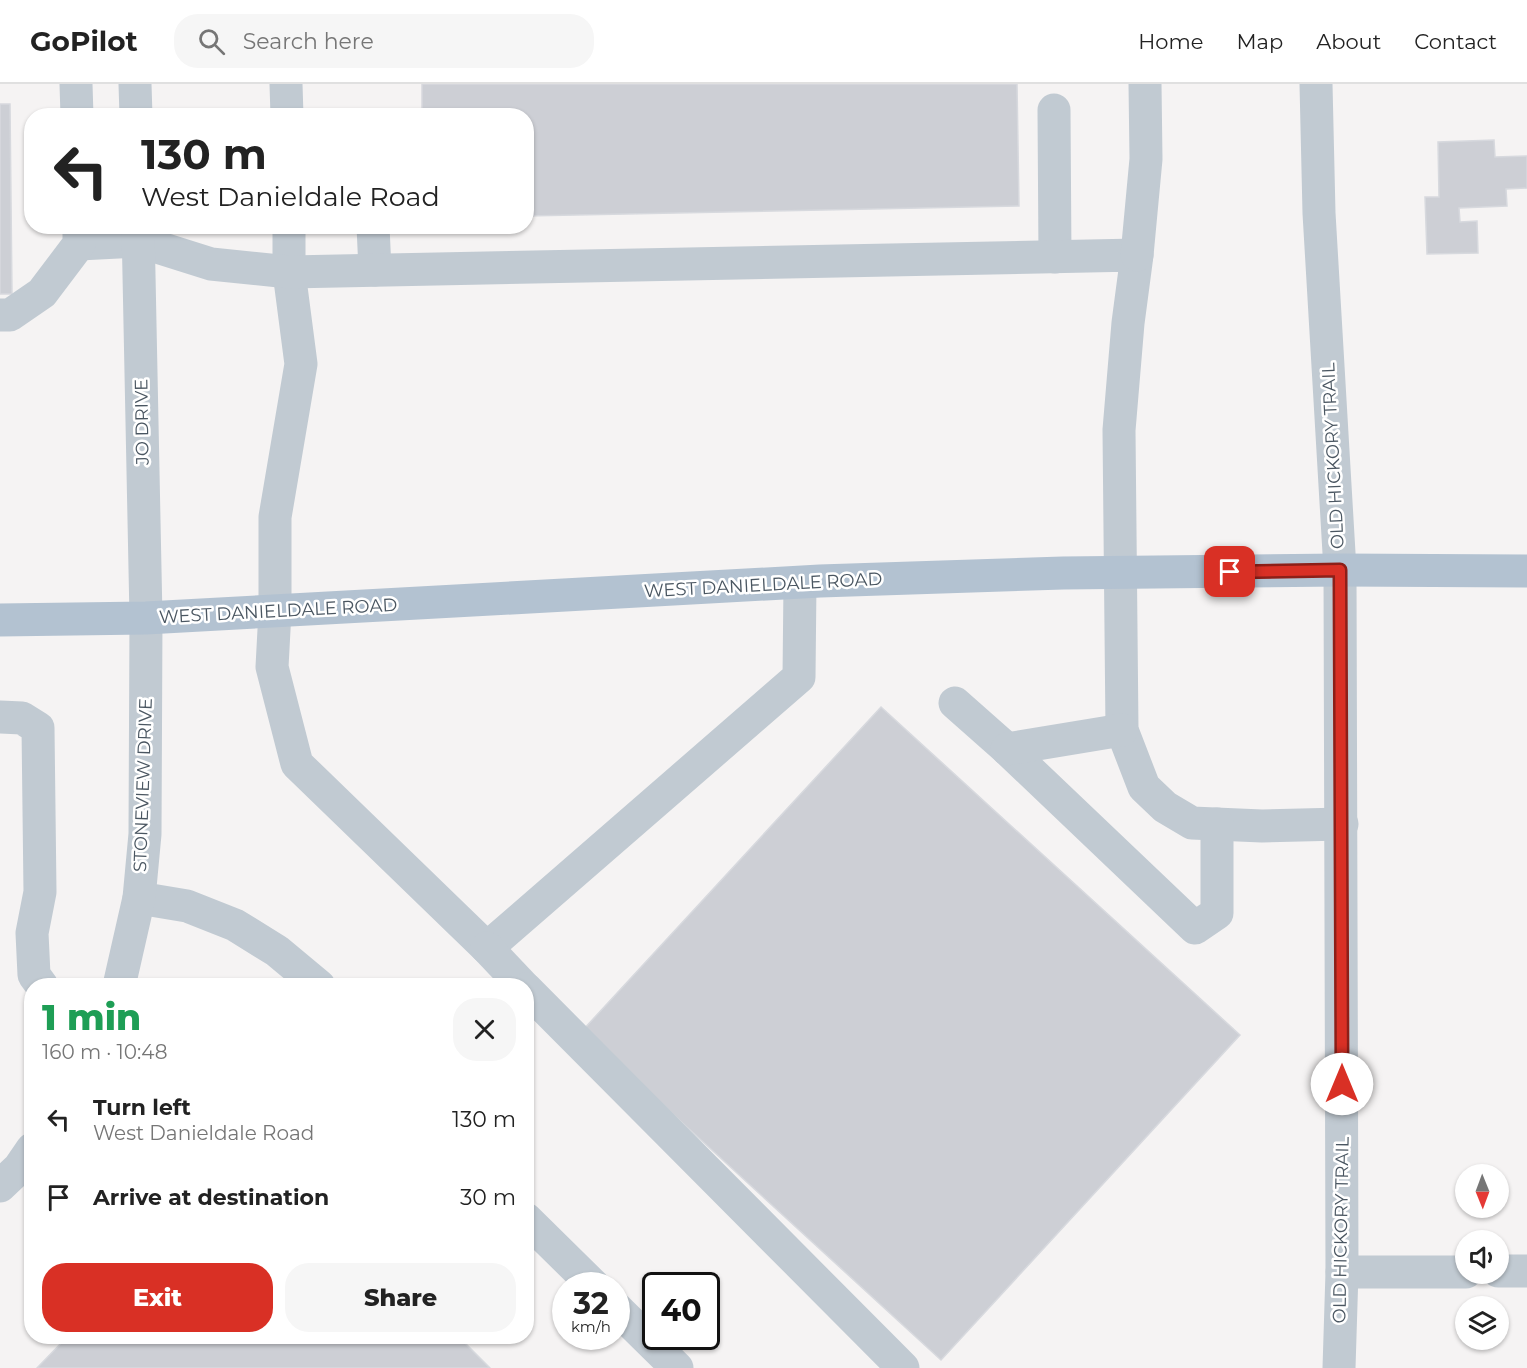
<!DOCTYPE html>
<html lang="en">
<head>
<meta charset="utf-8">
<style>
	body { margin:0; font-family:Montserrat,sans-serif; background:#f6f6f6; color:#222; height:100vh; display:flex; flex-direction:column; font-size:22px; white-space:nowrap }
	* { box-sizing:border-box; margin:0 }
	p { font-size:20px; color:#767676 }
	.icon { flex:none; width:33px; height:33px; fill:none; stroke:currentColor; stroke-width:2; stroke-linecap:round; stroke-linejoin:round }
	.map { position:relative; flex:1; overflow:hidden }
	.side { position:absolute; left:24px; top:894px; width:510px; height:366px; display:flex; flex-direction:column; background:#fff; border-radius:24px; box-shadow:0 2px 4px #0004 }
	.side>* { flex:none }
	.banner { position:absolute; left:24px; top:24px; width:510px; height:126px; border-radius:24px; box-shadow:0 2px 4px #0004; background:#fff; color:#222; overflow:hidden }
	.needle { width:39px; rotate:179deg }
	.tools { position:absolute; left:1455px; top:1080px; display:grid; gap:12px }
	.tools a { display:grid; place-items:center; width:54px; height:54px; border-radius:50%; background:#fff; box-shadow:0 2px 4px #0004; font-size:30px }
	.speed { position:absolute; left:552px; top:1188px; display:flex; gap:12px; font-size:30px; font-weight:700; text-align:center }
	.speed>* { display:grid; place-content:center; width:78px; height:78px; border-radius:50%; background:#fff; box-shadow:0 2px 4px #0004; line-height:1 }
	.speed small { font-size:15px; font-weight:400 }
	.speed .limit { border:3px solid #111; border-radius:9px; background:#fff; color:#111 }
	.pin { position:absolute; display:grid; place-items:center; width:51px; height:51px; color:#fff; margin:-26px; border-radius:12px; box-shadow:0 3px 9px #0006 }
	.me { position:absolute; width:66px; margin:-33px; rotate:0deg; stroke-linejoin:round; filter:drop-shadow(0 0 4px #0008) }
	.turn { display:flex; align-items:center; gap:21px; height:126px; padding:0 18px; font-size:27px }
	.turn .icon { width:78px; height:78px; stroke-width:2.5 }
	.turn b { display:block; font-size:42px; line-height:51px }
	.round { display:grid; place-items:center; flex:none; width:63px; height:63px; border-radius:24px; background:#f6f6f6 }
	.summary { display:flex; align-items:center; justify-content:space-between; height:102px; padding:0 18px }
	h1 { font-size:36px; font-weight:800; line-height:45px; color:#1e9e55 }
	.action { display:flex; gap:12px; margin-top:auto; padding:12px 18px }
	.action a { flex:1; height:69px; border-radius:24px; background:#d93025; color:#fff; font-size:24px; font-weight:800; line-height:69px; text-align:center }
	.action a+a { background:#f6f6f6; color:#222 }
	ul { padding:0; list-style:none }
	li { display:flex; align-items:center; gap:18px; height:78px; padding:0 18px }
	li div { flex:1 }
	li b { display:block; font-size:22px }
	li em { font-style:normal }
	header { display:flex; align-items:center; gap:36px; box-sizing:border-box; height:84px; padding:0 30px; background:#fff; border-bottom:2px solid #e0e0e0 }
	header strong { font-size:28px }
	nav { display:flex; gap:33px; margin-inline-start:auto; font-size:21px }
	.search { width:420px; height:54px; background:#f6f6f6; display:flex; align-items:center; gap:15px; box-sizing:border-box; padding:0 21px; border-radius:24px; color:#767676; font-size:22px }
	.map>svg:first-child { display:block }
	.building { fill:#cdcfd5; stroke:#d7d9de; stroke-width:1.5 }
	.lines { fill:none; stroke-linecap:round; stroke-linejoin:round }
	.minor { stroke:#c1cad2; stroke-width:33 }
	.major { stroke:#b3c2d1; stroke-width:33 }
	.route-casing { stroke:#8d1f18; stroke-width:15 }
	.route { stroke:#d93025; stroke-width:10 }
	.labels { text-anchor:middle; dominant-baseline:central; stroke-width:5; stroke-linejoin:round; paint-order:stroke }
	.street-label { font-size:18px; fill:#4a5661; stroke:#fff }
</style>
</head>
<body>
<header>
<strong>GoPilot</strong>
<div class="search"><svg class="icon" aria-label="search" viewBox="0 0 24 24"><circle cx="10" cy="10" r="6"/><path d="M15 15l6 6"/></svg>Search here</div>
<nav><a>Home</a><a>Map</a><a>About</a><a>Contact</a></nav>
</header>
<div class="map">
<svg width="1527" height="1284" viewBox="0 0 1527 1284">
	<rect width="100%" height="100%" fill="#f5f3f3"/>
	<!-- building -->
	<g class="building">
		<path d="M422 0H1017L1019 122 526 132V32H422Z"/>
		<path d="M0 20H10L12 210H0Z"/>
		<path d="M1494 56 1495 73 1527 72V104L1506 105 1507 122 1459 124 1460 138 1477 137 1478 169 1427 170 1425 113H1439L1438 58Z"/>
		<path d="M881 623 1240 951 941 1276 582 947Z"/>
		<path d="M68 1252H458L490 1284H37Z"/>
	</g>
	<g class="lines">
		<!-- minor -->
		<g class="minor">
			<path d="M76 0 77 32"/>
			<path d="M135 0 136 32"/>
			<path d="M286 0 287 32"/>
			<path d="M1316 0 1319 129 1340 486 1342 1188 1339 1284"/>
			<path d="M1054 26 1055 173"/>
			<path d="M289 142V188L301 280 275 433V527L272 583 297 680 487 864 799 593 800 499"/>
			<path d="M373 142 375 186"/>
			<path d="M79 160 138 157 211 180 289 188 1137 171 1128 239 1119 346 1122 646 1144 703 1165 723 1192 739 1262 742 1342 740"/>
			<path d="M1137 171 1146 75 1145 0"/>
			<path d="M0 231H10L42 209 79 160V142"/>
			<path d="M955 619 1007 665 1195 844 1217 829V740"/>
			<path d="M0 633 22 634 38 644 40 808 32 849 34 891 42 902"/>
			<path d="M1007 665 1122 646"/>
			<path d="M139 814 187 822 235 841 277 867 319 902"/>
			<path d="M487 864 523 902"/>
			<path d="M119 902 139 814 145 750 146 534 138 142"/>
			<path d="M526 905 903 1284"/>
			<path d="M0 1102 19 1084 32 1065"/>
			<path d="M526 1135 594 1202"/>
			<path d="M1498 1187H1527"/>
			<path d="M1342 1188H1466"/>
			<path d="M616 1224 677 1284"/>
		</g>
		<!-- major -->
		<path class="major" d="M0 536 146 534 820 497 1063 489 1340 486 1527 487"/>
	</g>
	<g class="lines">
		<!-- route casing -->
		<g class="route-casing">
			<path id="route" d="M1230 488 1340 486 1342 1000"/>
		</g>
		<!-- route -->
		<use href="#route" class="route"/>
	</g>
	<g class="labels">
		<!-- street labels -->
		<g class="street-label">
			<text transform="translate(142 338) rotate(-91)">JO DRIVE</text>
			<text transform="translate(1333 372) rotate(-93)">OLD HICKORY TRAIL</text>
			<text transform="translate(763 501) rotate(-3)">WEST DANIELDALE ROAD</text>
			<text transform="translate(278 527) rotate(-3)">WEST DANIELDALE ROAD</text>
			<text transform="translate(143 701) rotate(-88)">STONEVIEW DRIVE</text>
			<text transform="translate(1341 1146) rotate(-89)">OLD HICKORY TRAIL</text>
		</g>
	</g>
</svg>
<div class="tools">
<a><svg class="needle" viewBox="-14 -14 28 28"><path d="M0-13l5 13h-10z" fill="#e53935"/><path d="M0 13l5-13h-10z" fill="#767676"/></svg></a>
<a><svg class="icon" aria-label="sound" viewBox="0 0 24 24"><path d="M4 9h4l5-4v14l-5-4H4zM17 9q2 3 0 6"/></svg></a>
<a><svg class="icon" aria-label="layers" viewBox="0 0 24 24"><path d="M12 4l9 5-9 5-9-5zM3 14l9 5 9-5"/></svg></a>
</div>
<div class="speed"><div>32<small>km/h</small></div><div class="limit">40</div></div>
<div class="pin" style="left:1230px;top:488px;background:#d93025"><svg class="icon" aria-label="arrive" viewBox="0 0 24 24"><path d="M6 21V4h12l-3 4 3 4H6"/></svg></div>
<svg class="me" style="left:1342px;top:1000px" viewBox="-20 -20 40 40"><circle r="19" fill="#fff"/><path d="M0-13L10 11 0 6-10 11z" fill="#d93025"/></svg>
<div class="banner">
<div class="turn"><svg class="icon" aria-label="left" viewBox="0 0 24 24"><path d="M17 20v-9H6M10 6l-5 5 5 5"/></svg><div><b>130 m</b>West Danieldale Road</div></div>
</div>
<section class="side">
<div class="summary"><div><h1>1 min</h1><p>160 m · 10:48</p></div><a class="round"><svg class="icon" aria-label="close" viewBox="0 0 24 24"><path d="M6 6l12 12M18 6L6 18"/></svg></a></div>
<ul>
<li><svg class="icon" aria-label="left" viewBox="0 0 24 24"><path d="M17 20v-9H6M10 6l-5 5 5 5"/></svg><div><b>Turn left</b><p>West Danieldale Road</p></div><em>130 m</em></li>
<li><svg class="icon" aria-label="arrive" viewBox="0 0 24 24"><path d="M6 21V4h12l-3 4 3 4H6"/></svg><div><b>Arrive at destination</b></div><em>30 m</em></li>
</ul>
<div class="action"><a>Exit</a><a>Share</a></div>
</section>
</div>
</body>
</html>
